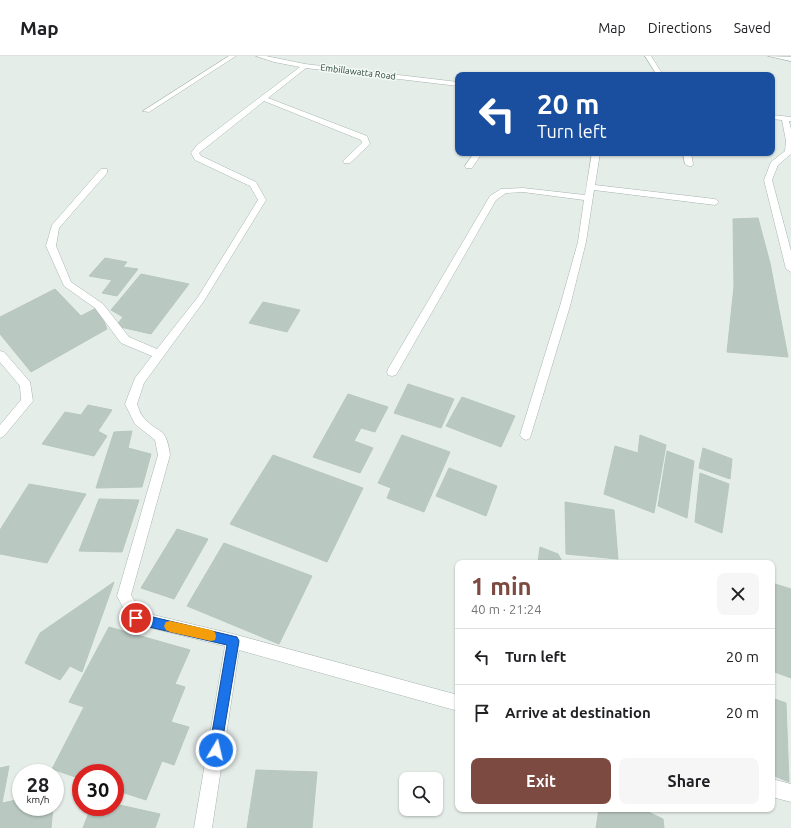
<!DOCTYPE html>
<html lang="en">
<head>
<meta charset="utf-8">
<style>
	body { margin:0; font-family:Ubuntu,sans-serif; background:#f6f6f6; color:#202124; height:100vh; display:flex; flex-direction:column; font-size:15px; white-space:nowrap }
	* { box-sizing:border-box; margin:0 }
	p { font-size:13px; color:#757577 }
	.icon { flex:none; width:22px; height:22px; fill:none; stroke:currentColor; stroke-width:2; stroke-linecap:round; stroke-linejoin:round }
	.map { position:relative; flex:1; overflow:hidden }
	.details { position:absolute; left:455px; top:504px; width:320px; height:252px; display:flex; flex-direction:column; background:#fff; border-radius:8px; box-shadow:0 1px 3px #0004 }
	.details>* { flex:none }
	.top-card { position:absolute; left:455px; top:16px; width:320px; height:84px; border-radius:8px; box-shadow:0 1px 3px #0004; background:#1a4fa0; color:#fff; overflow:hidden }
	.buttons { position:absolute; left:399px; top:716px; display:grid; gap:8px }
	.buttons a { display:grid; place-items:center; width:44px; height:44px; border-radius:8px; background:#fff; box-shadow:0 1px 3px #0004; font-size:20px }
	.speed { position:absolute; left:12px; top:708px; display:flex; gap:8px; font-size:20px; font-weight:700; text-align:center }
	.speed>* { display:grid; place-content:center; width:52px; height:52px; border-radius:50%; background:#fff; box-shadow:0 1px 3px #0004; line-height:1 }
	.speed small { font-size:10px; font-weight:400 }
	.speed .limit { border:6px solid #d22; background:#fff; color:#111 }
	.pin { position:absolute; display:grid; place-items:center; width:34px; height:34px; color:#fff; margin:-17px; border:2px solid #fff; border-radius:50%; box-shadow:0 1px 4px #0007 }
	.me { position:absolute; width:44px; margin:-22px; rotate:9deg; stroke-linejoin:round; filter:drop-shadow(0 0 3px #0008) }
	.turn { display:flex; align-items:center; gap:14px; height:84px; padding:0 16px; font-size:18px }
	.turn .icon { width:52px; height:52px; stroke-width:2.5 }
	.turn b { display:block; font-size:28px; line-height:34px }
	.round { display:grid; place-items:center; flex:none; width:42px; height:42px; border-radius:8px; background:#f6f6f6 }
	.overview { display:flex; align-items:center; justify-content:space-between; height:68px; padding:0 16px }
	h1 { font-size:24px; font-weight:700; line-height:30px; color:#7c4a41 }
	.cta { display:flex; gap:8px; margin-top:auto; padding:8px 16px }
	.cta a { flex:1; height:46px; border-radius:8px; background:#7c4a41; color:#fff; font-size:16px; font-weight:700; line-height:46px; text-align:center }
	.cta a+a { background:#f6f6f6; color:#202124 }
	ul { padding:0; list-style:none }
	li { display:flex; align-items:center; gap:12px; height:56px; padding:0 16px; border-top:1px solid #e0e0e0 }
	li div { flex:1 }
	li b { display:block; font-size:15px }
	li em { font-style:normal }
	header { display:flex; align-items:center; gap:24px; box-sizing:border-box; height:56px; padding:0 20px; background:#fff; border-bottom:1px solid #e0e0e0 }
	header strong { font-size:19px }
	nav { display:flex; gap:22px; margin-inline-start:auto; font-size:14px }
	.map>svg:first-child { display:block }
	.building { fill:#bac8c2; stroke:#b7c7bf }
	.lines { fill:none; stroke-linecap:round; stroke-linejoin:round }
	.minor-casing { stroke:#a7b5b0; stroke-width:1 }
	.minor { fill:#fff; fill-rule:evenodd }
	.route { fill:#1a73e8; stroke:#114b97 }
	.slow { fill:#f59e0b }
	.labels { text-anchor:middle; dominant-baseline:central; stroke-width:3; stroke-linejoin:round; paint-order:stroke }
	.far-street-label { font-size:9px; fill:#243f36; stroke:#f5faf7 }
</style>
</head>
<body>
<header>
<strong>Map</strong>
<nav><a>Map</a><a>Directions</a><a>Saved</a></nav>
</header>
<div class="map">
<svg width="791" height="772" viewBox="0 0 791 772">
	<rect width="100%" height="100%" fill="#e5ede9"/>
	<!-- building -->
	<g class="building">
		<path d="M758 162 770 207 788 301 727 296 734 231 733 163Z"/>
		<path d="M105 202 127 206 123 211 138 213 117 240 102 237 112 224 89 220Z"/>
		<path d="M141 218 189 228 151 278 116 270 123 261 111 254Z"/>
		<path d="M55 233 81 260 98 251 107 273 31 316 0 278V261Z"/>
		<path d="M263 246 300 254 287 276 249 267Z"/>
		<path d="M408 328 454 343 441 372 394 357Z"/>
		<path d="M348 338 388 351 375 376 361 372 354 385 373 392 360 417 313 401Z"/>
		<path d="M462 341 515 360 501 391 446 370Z"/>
		<path d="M88 349 112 354 98 375 107 380 94 400 42 388 65 356 81 359Z"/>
		<path d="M132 375 128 392 151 398 142 431 96 432 114 376Z"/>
		<path d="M402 379 450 396 424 456 387 442 391 432 378 427Z"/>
		<path d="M640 379 666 389 654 457 604 438 615 390 638 397Z"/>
		<path d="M703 392 732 403 730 423 699 412Z"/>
		<path d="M667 395 694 405 687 462 658 450Z"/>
		<path d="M273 399 363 432 327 506 230 468Z"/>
		<path d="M449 412 497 430 486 460 436 440Z"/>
		<path d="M700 417 729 428 722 477 695 466Z"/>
		<path d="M29 428 86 438 47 507 0 498V474Z"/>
		<path d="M99 443 139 444 122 496 79 495Z"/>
		<path d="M565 446 614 454 618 503 566 498Z"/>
		<path d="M177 473 208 483 174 543 141 532Z"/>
		<path d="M224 487 312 520 279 588 187 550Z"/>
		<path d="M540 491 558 498 563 507H538Z"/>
		<path d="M114 526 82 616 70 610 60 624 25 607 40 577Z"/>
		<path d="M772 527 791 533V622L772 615Z"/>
		<path d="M109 571 190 594 175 628 185 631 171 666 189 671 174 709 162 705 146 744 115 734V717H81V723L52 713 84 651 69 646Z"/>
		<path d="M772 642 786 647 789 726 772 719Z"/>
		<path d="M9 710 2 747 21 743V751H53L51 772H0V712Z"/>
		<path d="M256 714 317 716 312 772H247Z"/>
		<path d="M115 748 160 758 155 772H83L91 751H115Z"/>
		<path d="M599 753H642L663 763 664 772H596Z"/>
	</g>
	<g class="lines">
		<!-- minor casing -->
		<g class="minor-casing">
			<g id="minor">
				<path d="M229 0H236L149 56 143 55Z"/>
				<path d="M256 0H266L305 8 458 26V30L306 12 268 42 367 80 370 88 350 107H344L343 105 362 87 361 84 264 45 199 97 201 100 256 126 266 144 204 245 144 327 137 348C139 353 140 358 144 362 159 379 166 369 170 399L131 539 141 556 233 578 458 639V655L239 594 212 772H194L225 590 131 567 117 540 158 399 155 384 135 368 125 348 135 322 152 300 121 287 95 252 64 230 46 190 52 169 101 113H107V117L59 172 56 190 71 226 103 248 129 281 157 293 198 241 258 144 250 130 195 104 191 97 197 89 300 11 274 6Z"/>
				<path d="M645 0H651L663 19H657Z"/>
				<path d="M768 0 791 1V5Z"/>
				<path d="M772 59 791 61V65H789L791 73V98L778 109 772 124 791 195V216L786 213 764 124 771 106 785 95 786 85 782 64 772 63Z"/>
				<path d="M474 97H482L472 112H466L465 110Z"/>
				<path d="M592 97H600L595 129 715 143 719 146 715 149 594 134 586 186 570 250 530 382 526 384 522 382 520 379 560 250 578 186 584 144 523 136 506 137 496 144 396 319 392 320 388 319 387 316 388 313 490 140 501 133 523 132 585 139Z"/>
				<path d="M683 97H691L693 108 692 110H689L685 108Z"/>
				<path d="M0 295 4 296 30 326 33 345 4 380 0 382V369L21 344 20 330 0 306Z"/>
				<path d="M772 723 791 728V746L772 741Z"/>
			</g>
		</g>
		<!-- minor -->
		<use href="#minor" class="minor"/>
	</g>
	<!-- route -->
	<path class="route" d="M136 557 237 581 239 585 220 699 216 701 211 699 209 694 227 589 136 568 132 566 131 562 132 558Z"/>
	<!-- slow -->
	<path class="slow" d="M170 565 211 574 215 576 216 580 215 584 211 585 170 576 166 574 164 570 166 566Z"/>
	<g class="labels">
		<!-- far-street labels -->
		<g class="far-street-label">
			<text transform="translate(358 16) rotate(7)">Embillawatta Road</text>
		</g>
	</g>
</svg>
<div class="buttons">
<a><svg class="icon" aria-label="search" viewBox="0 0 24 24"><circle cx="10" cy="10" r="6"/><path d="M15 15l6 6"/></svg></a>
</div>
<div class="speed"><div>28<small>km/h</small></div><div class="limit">30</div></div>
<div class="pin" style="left:136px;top:562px;background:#d93025"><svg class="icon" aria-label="arrive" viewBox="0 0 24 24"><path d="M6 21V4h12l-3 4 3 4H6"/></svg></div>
<svg class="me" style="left:216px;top:694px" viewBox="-20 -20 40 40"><circle r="17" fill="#1a73e8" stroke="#fff" stroke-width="3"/><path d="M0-11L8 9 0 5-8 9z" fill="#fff"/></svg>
<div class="top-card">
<div class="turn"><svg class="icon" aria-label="left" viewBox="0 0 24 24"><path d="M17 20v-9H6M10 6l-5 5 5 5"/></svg><div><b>20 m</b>Turn left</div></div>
</div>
<section class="details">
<div class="overview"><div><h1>1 min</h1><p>40 m · 21:24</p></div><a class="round"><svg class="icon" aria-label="close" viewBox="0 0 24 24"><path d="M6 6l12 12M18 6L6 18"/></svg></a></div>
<ul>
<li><svg class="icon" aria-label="left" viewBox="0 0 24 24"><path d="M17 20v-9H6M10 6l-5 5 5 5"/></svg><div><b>Turn left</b></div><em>20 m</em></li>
<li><svg class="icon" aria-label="arrive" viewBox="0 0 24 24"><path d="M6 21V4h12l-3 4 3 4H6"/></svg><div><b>Arrive at destination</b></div><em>20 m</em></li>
</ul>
<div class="cta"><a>Exit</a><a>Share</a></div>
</section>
</div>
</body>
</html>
